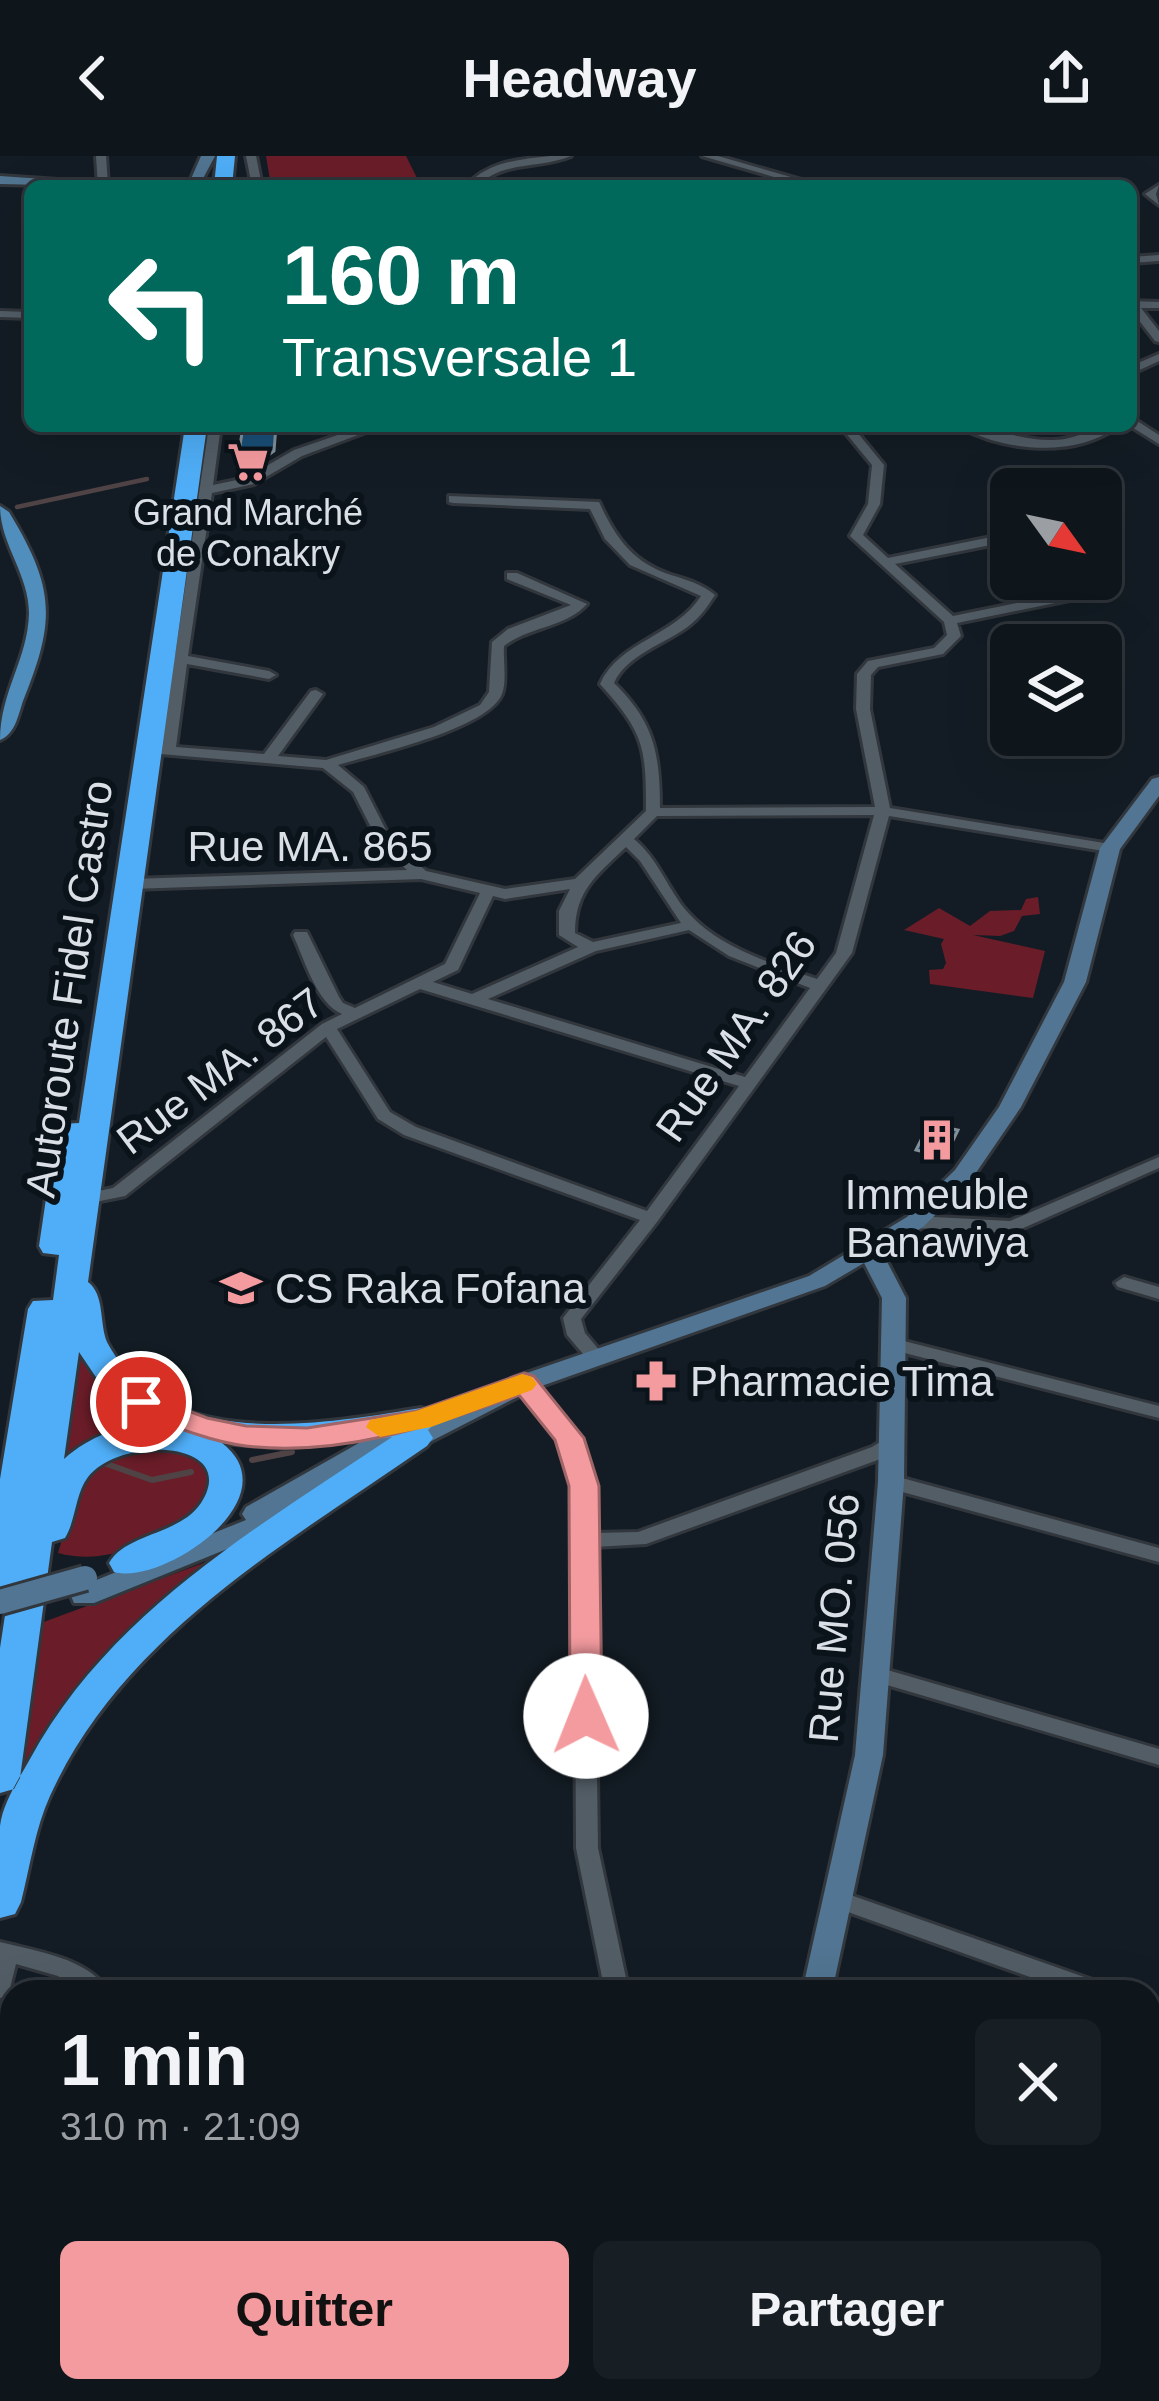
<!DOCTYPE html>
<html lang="fr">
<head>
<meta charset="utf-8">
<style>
	body { margin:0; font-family:Helvetica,sans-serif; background:#171e24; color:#f1f3f6; height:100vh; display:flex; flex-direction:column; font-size:45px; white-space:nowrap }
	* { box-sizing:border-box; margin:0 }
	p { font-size:39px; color:#9b9fa3 }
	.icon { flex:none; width:66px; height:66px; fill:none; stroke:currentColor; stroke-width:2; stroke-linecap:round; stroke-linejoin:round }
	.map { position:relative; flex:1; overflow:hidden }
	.side { position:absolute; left:0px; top:1824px; width:1161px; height:423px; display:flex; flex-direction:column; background:#0e151b; border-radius:36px 36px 0 0; box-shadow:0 12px 48px #0002,0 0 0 3px #2e343a }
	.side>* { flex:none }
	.banner { position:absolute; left:24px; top:24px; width:1113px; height:252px; border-radius:18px; box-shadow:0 12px 48px #0002,0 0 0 3px #2e343a; background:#00695c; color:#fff; overflow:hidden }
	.needle { width:78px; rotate:123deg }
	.tools { position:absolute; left:990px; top:312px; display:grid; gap:24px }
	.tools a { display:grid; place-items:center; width:132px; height:132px; border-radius:18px; background:#0e151b; box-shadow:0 12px 48px #0002,0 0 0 3px #2e343a; font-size:60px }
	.pin { position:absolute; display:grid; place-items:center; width:102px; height:102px; color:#fff; margin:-51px; border:6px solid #fff; border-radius:50%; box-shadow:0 3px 12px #0007 }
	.me { position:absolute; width:132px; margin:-66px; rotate:359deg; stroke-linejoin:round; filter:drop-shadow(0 0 9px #0008) }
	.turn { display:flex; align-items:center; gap:42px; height:252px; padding:0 60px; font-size:54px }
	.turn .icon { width:156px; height:156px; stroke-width:2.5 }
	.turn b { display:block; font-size:84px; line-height:102px }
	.round { display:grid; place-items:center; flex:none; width:126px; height:126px; border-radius:18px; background:#171e24 }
	.headline { display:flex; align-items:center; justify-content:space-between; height:204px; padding:0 60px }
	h1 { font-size:72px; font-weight:700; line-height:90px }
	.action { display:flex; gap:24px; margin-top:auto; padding:24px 60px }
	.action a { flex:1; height:138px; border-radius:18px; background:#f49b9f; color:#111; font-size:48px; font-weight:700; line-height:138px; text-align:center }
	.action a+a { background:#171e24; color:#f1f3f6 }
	header { display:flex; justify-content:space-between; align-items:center; height:156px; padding:0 60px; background:#0e151b; font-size:54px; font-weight:700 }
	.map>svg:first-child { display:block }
	.green { fill:#6a1d28 }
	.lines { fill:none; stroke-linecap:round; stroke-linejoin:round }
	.stream-far1 { stroke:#4f4345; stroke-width:4.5 }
	.stream { stroke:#4f4345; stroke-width:6 }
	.building { fill:#194e76; stroke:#848f98; stroke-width:3 }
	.street-casing { stroke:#32373d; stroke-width:6 }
	.secondary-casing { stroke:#32373d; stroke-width:6 }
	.primary-casing { stroke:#32373d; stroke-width:6 }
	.highway-casing { stroke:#32373d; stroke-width:6 }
	.street { fill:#525d66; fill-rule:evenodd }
	.secondary { fill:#517592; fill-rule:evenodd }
	.primary { fill:#508ebd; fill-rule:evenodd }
	.highway { fill:#4faef7; fill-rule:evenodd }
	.secondary-bridge-casing { stroke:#32373d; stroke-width:30; stroke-linecap:butt }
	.secondary-bridge { stroke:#517592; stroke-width:24 }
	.route { fill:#f49b9f; stroke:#9f6567; stroke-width:3 }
	.slow { fill:#f59e0b }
	.labels { text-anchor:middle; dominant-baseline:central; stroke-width:12; stroke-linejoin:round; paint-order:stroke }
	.far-poi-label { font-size:36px; fill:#dae0e5; stroke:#0b131a }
	.street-label { font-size:42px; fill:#dae0e5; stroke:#0b131a }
	.poi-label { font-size:42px; fill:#dae0e5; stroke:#0b131a; text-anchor:start }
</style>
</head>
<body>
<header><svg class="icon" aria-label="back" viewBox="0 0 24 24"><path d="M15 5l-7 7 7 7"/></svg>Headway<svg class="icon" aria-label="share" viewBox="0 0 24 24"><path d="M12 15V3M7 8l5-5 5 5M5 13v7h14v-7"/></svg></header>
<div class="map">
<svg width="1159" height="2245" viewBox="0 0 1159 2245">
	<rect width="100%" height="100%" fill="#131c24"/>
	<!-- green -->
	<g class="green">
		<path d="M266 0H406L421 30H271Z"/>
		<path d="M1038 741 1040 758 1022 760 1014 775 1000 780 973 779 1045 795 1033 842 930 828 929 814 943 813 946 807 941 788 944 783 904 774 939 752 970 770 990 755 1021 754 1026 743Z"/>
		<path d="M78 1191 174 1271C117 1268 97 1285 55 1319Z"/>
		<path d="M108 1290 193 1292 213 1318 200 1358C154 1382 112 1411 58 1397L80 1323Z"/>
		<path d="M225 1399C128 1471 69 1525 12 1635L41 1467Z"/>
	</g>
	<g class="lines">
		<!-- stream-far1 -->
		<path class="stream-far1" d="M17 351 147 323"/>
		<!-- stream -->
		<g class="stream">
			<path d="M252 1304 292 1296"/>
			<path d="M104 1307 152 1324 191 1316"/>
		</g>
	</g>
	<!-- building -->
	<g class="building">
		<path d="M243 270H276L274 295 253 310H237Z"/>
		<path d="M929 968 958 974 945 1001 916 994Z"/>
	</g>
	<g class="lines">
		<!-- street casing -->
		<g class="street-casing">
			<g id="street">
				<path d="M96 0H106L108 30H98Z"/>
				<path d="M246 0H256L262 30H252Z"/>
				<path d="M550 0H571C540 13 504 4 477 30H466C489 5 518 4 550 0Z"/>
				<path d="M702 0H718L822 30H805Z"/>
				<path d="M1159 29 1156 38 1159 49 1145 38Z"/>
				<path d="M1159 99V105L1131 107V101Z"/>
				<path d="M1131 145 1159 146V152H1141L1159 175V186L1155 185 1131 154Z"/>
				<path d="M0 155 30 156V162L0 161Z"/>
				<path d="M1159 198V205L1131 218V210Z"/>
				<path d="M1131 261 1159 279V288L1130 270Z"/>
				<path d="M209 270H221L213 329 246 322 294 294 364 270H382L302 300 254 328 212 337 188 500 269 515 276 519 269 523 187 508 176 591 264 598 311 535 316 534 323 538 278 600 326 604 434 571 480 549 489 536 492 486 508 473 571 449 507 423V417H517L587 448C567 471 528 471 504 490 503 504 507 525 502 538 488 573 374 598 338 609L364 631 391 684 426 715 505 733 575 723 646 655C646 590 644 577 600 528 619 485 676 480 701 440L630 409 605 383 590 353 453 347 449 346V340L599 346C615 381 633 407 671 419 687 424 702 428 715 439 707 451 701 460 690 469 666 488 627 498 614 527 654 566 660 597 660 652L875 651 856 553 857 518 868 505 934 492 947 479 944 466 850 380 868 348 872 309 840 270H852L884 309 880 348 863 379 888 402 1011 377V385L895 408 953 460 1090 432 1083 423H1097L1106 434 1099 438 957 467 961 480 943 498 878 511 871 519 870 553 890 652 1110 688 1117 692 1110 696 889 660 852 797 657 1066 581 1163 585 1177 605 1201 603 1205H589L567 1179 563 1162 640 1064 404 979 378 963 326 881 125 1040 85 1048 76 1043 79 1039 113 1032 322 868 342 858C316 847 305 804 293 779L295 776H307L339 841 343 847 355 852 445 808 480 737 421 723 131 733 123 728 131 723 407 714 380 689 353 636 323 612 149 597 142 593 149 589 161 590 174 505 172 502 175 499ZM874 659 836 797 817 823C770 807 716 791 684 752 666 729 657 702 634 683L657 660ZM626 691 640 705 681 767 593 786 575 777C575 734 597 719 626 691ZM570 733 559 755V779L578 791 472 838 433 826 458 814 493 740 505 743ZM689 774 729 800 810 832 745 921 488 843 596 795ZM420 833 739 930 647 1055 416 971 390 956 337 873Z"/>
				<path d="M958 270C990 270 1020 285 1053 284 1077 284 1095 270 1118 270 1074 303 1003 295 958 270Z"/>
				<path d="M1159 1001V1012L1012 1077 915 1072 906 1066 915 1060 1010 1065Z"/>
				<path d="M1124 1121 1159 1131V1143L1118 1131 1115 1127Z"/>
				<path d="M896 1183 1159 1250V1262L889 1193 887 1189Z"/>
				<path d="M524 1221 531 1223 579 1282 594 1331V1377L638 1376 872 1291 891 1279 901 1286 886 1301 646 1388 594 1391 598 1692 629 1836H605L576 1692 574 1331 560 1284 515 1227Z"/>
				<path d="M891 1319 1159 1392V1406L884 1331 881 1326 884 1321Z"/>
				<path d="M877 1511 1159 1593V1609L870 1524 867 1519 870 1514Z"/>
				<path d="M839 1735 1107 1829 1111 1836H1072L831 1750 828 1744 831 1738Z"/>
				<path d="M0 1786C38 1796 86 1801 110 1836H81L58 1820 16 1808 8 1840 0 1842Z"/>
				<path d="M1149 1844 1159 1847V1867L1149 1864Z"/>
				<path d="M1149 2051 1159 2055V2077L1149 2073Z"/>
				<path d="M1159 2149V2189L1149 2195V2154Z"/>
				<path d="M509 2235H536L541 2245H514Z"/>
				<path d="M1051 2235H1094L1102 2245H1059Z"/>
				<path d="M1113 2235H1139L1134 2245H1108Z"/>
			</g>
		</g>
		<!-- secondary casing -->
		<g class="secondary-casing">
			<g id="secondary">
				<path d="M201 0H215L199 30H182L191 23Z"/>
				<path d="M0 20 87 26 94 30 0 28Z"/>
				<path d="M1159 621V640L1120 693 1086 826 1021 951 971 1024 923 1071 882 1096 906 1142 904 1326 883 1599 832 1836H802L855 1599 878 1326 882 1142 864 1107 825 1130 533 1233 412 1295 403 1298 391 1291 284 1353 293 1361 289 1368 94 1447H74L71 1440 74 1433 246 1364 242 1358 246 1351 403 1262 412 1259 424 1267 515 1221 809 1120 907 1061 955 1014 999 951 1064 826 1100 692 1152 623Z"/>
				<path d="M742 2235H776L777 2245H743Z"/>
			</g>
		</g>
		<!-- primary casing -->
		<g class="primary-casing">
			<path id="primary" d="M0 350 9 356C55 432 56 464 23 545 18 560 15 578 0 584 0 536 28 503 29 457 29 418 0 388 0 350Z"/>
		</g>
		<!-- highway casing -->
		<g class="highway-casing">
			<g id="highway">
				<path d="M217 0H235L232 30H214Z"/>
				<path d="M185 270H207L88 1126C105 1139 99 1166 107 1186 112 1196 121 1208 128 1217 192 1292 336 1266 421 1252L433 1256 438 1264 428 1274 433 1282 427 1290C287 1387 123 1479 50 1640 35 1673 30 1711 21 1746L15 1758 0 1762C0 1732 0 1700 0 1670 3 1646 19 1623 30 1603 110 1456 258 1371 392 1281L286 1292 222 1287C293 1342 162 1430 114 1416L109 1407C126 1377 180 1379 201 1347 241 1284 121 1279 88 1321 75 1338 76 1364 65 1382L52 1386 20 1622 14 1633 0 1637V1492L7 1446 0 1448V1323L28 1153 33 1145 53 1144 59 1099 43 1097 39 1090 56 975 61 968 79 967ZM79 1196 106 1236 156 1268C120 1269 90 1280 64 1303Z"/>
			</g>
		</g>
		<!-- street -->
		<use href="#street" class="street"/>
		<!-- secondary -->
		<use href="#secondary" class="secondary"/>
		<!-- primary -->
		<use href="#primary" class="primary"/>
		<!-- highway -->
		<use href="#highway" class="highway"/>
		<!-- secondary-bridge casing -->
		<g class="secondary-bridge-casing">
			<path id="secondary-bridge" d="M0 1446 85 1422"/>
		</g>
		<!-- secondary-bridge -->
		<use href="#secondary-bridge" class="secondary-bridge"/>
	</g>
	<!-- route -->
	<path class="route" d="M524 1217 534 1220 584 1282 599 1330 602 1560 598 1568H575L570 1560 569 1330 555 1284 519 1239C433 1270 339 1301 246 1290 206 1285 169 1268 131 1253L127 1246 141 1237 207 1262 246 1270 307 1272 417 1255Z"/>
	<!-- slow -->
	<path class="slow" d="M522 1218 532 1221 537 1228 532 1234 431 1271 380 1281 366 1271 370 1264 416 1255Z"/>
	<!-- icons -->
	<defs>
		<g id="supermarket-bare" transform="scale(3.24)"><path d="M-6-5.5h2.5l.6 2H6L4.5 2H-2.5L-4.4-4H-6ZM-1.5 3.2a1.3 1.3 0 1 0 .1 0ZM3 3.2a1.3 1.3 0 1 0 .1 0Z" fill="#f49b9f" stroke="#0b131a" stroke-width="2.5" paint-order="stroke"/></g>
		<g id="building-bare" transform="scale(3.24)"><path d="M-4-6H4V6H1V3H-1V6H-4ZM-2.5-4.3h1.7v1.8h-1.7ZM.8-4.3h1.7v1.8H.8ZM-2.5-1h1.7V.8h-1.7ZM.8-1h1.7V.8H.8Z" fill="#f49b9f" stroke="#0b131a" stroke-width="2.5" paint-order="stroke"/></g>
		<g id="school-bare" transform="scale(3.24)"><path d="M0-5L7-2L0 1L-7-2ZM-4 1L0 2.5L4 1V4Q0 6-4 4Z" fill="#f49b9f" stroke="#0b131a" stroke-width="2.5" paint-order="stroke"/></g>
		<g id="pharmacy-bare" transform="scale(3.24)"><path d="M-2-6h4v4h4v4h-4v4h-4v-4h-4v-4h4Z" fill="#f49b9f" stroke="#0b131a" stroke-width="2.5" paint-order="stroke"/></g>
	</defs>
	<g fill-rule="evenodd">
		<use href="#supermarket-bare" x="248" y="306"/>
		<use href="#building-bare" x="937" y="984"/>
		<use href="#school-bare" x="241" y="1132"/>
		<use href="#pharmacy-bare" x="656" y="1225"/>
	</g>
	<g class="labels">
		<!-- far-poi labels -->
		<g class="far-poi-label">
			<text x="248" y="356">Grand Marché<tspan x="248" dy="41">de Conakry</tspan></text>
		</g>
		<!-- street labels -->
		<g class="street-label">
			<text x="310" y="690">Rue MA. 865</text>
			<text transform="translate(69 833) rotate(-82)">Autoroute Fidel Castro</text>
			<text transform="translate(736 880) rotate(-55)">Rue MA. 826</text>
			<text transform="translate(220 915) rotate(-37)">Rue MA. 867</text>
			<text transform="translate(834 1462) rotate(-85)">Rue MO. 056</text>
		</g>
		<!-- poi labels -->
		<g class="poi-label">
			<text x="937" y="1038" text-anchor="middle">Immeuble<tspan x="937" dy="48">Banawiya</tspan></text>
			<text x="275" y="1132">CS Raka Fofana</text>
			<text x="690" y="1225">Pharmacie Tima</text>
		</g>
	</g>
</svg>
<div class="tools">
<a><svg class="needle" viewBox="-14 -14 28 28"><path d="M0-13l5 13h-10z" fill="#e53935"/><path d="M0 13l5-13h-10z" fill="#9b9fa3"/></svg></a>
<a><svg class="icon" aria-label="layers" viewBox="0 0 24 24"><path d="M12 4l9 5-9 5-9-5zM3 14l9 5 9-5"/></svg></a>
</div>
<div class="pin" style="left:141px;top:1246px;background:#d93025"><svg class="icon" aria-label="arrive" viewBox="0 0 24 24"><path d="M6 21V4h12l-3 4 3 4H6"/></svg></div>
<svg class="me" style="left:586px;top:1560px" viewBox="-20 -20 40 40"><circle r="19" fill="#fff"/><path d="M0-13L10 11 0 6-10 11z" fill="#f49b9f"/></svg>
<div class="banner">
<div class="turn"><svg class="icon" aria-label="left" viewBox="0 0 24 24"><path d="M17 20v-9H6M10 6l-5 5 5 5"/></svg><div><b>160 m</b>Transversale 1</div></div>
</div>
<section class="side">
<div class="headline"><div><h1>1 min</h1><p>310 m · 21:09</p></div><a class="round"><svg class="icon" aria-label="close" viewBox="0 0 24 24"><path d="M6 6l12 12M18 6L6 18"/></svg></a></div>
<div class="action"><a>Quitter</a><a>Partager</a></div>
</section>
</div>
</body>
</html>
